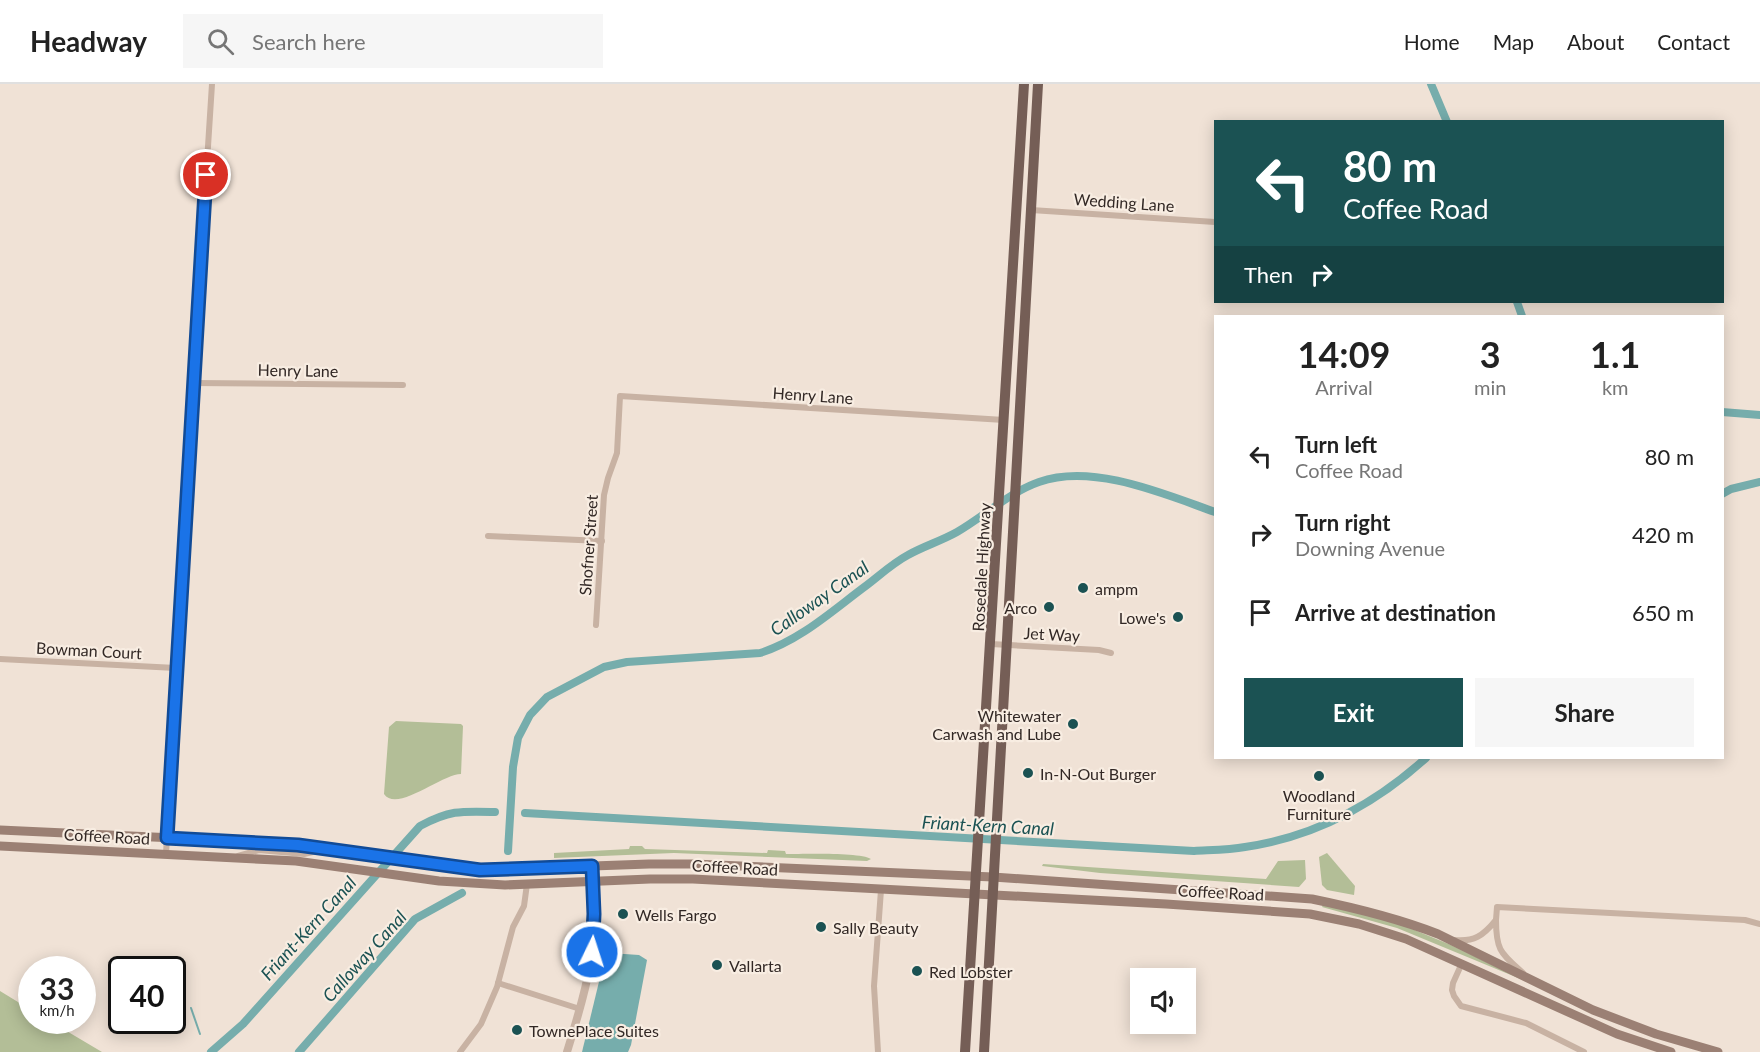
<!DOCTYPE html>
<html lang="en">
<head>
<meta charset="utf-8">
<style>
	body { margin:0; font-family:Lato,sans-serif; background:#f6f6f6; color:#222; height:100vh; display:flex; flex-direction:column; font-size:22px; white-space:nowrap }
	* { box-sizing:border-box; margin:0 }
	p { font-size:20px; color:#767676 }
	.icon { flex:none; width:33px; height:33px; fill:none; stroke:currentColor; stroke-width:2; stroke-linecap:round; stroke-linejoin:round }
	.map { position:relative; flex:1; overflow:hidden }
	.details { position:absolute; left:1214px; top:231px; width:510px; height:444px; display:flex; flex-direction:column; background:#fff; border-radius:0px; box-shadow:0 3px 15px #0003 }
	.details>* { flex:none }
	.banner { position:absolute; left:1214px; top:36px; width:510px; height:183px; border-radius:0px; box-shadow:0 3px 15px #0003; background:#1b5253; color:#fff; overflow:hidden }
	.tools { position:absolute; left:1130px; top:884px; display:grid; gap:12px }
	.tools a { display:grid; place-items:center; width:66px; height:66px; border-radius:0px; background:#fff; box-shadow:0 3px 15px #0003; font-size:30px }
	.speed { position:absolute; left:18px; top:872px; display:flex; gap:12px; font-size:30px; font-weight:700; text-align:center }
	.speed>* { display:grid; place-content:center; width:78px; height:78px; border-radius:50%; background:#fff; box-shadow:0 3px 15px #0003; line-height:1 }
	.speed small { font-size:15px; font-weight:400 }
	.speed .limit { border:3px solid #111; border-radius:9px; background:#fff; color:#111 }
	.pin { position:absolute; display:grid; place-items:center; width:51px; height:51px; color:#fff; margin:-26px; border:3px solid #fff; border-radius:50%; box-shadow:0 2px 6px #0007 }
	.me { position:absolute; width:66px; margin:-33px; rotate:4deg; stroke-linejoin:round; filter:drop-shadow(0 0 4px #0008) }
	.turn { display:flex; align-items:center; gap:21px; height:126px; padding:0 30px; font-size:27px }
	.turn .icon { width:78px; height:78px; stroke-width:2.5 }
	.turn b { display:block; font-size:42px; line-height:51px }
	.then { display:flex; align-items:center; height:57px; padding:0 30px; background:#0003; gap:12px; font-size:22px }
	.eta { display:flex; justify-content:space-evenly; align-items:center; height:102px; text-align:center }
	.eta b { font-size:36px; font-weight:700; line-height:42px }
	.primary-button { display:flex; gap:12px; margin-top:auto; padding:12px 30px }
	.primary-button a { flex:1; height:69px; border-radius:0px; background:#1b5253; color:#fff; font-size:24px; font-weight:700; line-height:69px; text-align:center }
	.primary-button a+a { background:#f6f6f6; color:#222 }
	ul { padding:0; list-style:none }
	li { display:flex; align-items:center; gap:18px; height:78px; padding:0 30px }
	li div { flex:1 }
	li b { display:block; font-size:22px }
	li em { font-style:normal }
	header { display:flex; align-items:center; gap:36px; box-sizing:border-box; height:84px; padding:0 30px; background:#fff; border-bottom:2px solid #e0e0e0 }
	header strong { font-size:28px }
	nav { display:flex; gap:33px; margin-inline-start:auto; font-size:21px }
	.search { width:420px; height:54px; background:#f6f6f6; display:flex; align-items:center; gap:15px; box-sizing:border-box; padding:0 21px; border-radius:0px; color:#767676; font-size:22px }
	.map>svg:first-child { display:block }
	.green { fill:#b3be97 }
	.water { fill:#76adac }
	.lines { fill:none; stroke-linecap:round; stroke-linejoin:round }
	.stream { stroke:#76adac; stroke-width:2 }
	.canal { stroke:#76adac; stroke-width:8 }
	.minor { stroke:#c8b2a3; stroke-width:6 }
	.tertiary { stroke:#c8b2a3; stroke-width:8 }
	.secondary { stroke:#9b8074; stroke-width:9 }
	.primary { stroke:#755e56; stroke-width:10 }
	.route-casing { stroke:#114b97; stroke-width:15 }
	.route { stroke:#1a73e8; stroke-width:10 }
	.poi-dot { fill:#1b5253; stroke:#f8ede2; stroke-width:2 }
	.labels { text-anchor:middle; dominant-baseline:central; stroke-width:4.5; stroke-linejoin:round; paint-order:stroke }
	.street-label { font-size:16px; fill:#322825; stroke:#f8ede2 }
	.poi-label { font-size:16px; fill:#322825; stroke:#f8ede2; text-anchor:start }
	.water-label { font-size:18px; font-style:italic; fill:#1b5253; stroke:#f8ede2 }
</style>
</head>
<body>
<header>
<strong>Headway</strong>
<div class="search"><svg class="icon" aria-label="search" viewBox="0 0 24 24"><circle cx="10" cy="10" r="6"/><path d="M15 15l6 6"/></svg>Search here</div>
<nav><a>Home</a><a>Map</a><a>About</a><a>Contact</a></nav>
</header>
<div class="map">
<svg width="1760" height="968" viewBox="0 0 1760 968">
	<rect width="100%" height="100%" fill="#f0e2d6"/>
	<!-- green -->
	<g class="green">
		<path d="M396 637 461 640 463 642 461 690C442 690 397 729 384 710L389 643Z"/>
		<path d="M630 762H642L645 765 767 769 768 766 785 767 786 770C803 770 860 768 871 775L867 777 674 769 554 774V769L629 765Z"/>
		<path d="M1327 769 1355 802 1354 811 1327 806 1322 801 1319 773Z"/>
		<path d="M1305 776 1306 795 1299 803 1100 789 1042 782 1043 780 1266 795 1278 777Z"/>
		<path d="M1323 821 1395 838 1451 861 1523 896 1397 844 1322 823Z"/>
		<path d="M0 907 31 926 32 936H48L102 968H0Z"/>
	</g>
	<!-- water -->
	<path class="water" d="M610 869 639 871 647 876 631 961 628 968H582L604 877Z"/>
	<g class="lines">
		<!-- stream -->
		<path class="stream" d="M191 924 200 950"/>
		<!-- canal -->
		<g class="canal">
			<path d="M1431 0 1447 38"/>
			<path d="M1517 218 1522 232"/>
			<path d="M1722 328 1760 331"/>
			<path d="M1722 410 1731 405 1760 398"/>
			<path d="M525 729 1194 767C1211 766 1229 766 1245 763 1314 753 1375 720 1426 674"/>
			<path d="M508 767 513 683 518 654 530 631 547 613 604 583 627 578 760 569C801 556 833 526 867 501 880 491 893 479 908 471 924 462 941 457 957 448 983 433 1010 408 1039 398 1093 379 1164 410 1215 428"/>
			<path d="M211 968 243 940 420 742C450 726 461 727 495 728"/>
			<path d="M299 968 415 835 462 809"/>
		</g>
		<!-- minor -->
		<g class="minor">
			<path d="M1031 126 1215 138"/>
			<path d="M193 299 403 301"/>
			<path d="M488 452 602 457"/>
			<path d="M596 541 604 411 608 394 617 369 620 312 1004 336"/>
			<path d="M991 560 1099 566 1111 569"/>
			<path d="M0 575 176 584"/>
			<path d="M166 770 192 312 212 0"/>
			<path d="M238 772 259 766 304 770 317 767"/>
			<path d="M1496 836 1497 823 1745 836 1760 840"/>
			<path d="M1454 856C1474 858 1483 852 1496 836 1496 867 1501 869 1523 889"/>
			<path d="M1462 879 1453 899 1452 906 1454 912 1461 922 1526 939 1584 968"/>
			<path d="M498 899 580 925"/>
			<path d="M460 968 481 940 497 903 513 843 524 822 527 800"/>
			<path d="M878 968 874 902 881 806"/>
		</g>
		<!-- tertiary -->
		<path class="tertiary" d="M567 968C577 935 587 903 592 869 596 840 594 811 592 782"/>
		<!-- secondary -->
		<g class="secondary">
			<path d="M0 746 261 758 480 786 649 780H694L993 793 1312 815C1356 824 1397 834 1438 850L1593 926 1656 950 1718 968"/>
			<path d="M0 762 296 777 439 797 505 801 650 795H693L1166 820 1310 830 1359 840 1406 855 1617 950 1671 968"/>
		</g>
		<!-- primary -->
		<g class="primary">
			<path d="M965 968 1024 0"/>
			<path d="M984 968 1038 0"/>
		</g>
	</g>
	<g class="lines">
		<!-- route casing -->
		<g class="route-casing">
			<path id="route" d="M206 91 167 754 298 761 480 786 592 782 594 830 592 868"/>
		</g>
		<!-- route -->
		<use href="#route" class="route"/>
	</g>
	<!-- markers -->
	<g class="poi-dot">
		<circle cx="1083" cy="504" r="6"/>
		<circle cx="1049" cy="523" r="6"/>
		<circle cx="1178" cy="533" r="6"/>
		<circle cx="1073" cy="640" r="6"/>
		<circle cx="1028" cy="689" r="6"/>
		<circle cx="1319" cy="692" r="6"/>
		<circle cx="623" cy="830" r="6"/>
		<circle cx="821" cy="843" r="6"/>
		<circle cx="717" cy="881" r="6"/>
		<circle cx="917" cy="887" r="6"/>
		<circle cx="517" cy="946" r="6"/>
	</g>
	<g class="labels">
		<!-- street labels -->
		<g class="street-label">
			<text transform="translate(1124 118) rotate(4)">Wedding Lane</text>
			<text transform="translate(298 286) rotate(1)">Henry Lane</text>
			<text transform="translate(813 311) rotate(4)">Henry Lane</text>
			<text transform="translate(588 461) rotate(-86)">Shofner Street</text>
			<text transform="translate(981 483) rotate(-87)">Rosedale Highway</text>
			<text transform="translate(1052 550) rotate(3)">Jet Way</text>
			<text transform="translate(89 566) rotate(3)">Bowman Court</text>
			<text transform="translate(107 752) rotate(3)">Coffee Road</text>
			<text transform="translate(735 783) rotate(3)">Coffee Road</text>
			<text transform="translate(1221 808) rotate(3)">Coffee Road</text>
		</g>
		<!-- poi labels -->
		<g class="poi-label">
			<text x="1095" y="504">ampm</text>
			<text x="1037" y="523" text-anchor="end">Arco</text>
			<text x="1166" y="533" text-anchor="end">Lowe's</text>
			<text x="1061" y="631" text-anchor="end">Whitewater<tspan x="1061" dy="18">Carwash and Lube</tspan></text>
			<text x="1040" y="689">In-N-Out Burger</text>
			<text x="1319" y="711" text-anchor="middle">Woodland<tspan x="1319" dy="18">Furniture</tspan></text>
			<text x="635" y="830">Wells Fargo</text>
			<text x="833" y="843">Sally Beauty</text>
			<text x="729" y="881">Vallarta</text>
			<text x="929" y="887">Red Lobster</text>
			<text x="529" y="946">TownePlace Suites</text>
		</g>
		<!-- water labels -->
		<g class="water-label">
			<text transform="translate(819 514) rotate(-35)">Calloway Canal</text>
			<text transform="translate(988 741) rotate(3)">Friant-Kern Canal</text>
			<text transform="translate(308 844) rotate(-48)">Friant-Kern Canal</text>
			<text transform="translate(364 872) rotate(-48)">Calloway Canal</text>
		</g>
	</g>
</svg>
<div class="tools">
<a><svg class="icon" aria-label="sound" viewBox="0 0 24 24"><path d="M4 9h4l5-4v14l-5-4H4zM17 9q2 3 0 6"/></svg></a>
</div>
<div class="speed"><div>33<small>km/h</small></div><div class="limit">40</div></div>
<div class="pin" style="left:206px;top:91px;background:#d93025"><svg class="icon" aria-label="arrive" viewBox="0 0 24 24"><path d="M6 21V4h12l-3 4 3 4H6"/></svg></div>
<svg class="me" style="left:592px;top:868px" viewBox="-20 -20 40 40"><circle r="17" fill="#1a73e8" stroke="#fff" stroke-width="3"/><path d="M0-11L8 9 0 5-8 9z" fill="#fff"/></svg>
<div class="banner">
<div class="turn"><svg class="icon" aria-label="left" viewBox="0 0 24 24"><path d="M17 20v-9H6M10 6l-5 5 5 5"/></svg><div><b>80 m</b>Coffee Road</div></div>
<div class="then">Then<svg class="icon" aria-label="right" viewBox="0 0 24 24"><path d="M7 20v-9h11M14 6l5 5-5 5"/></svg></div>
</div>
<section class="details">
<div class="eta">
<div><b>14:09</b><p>Arrival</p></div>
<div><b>3</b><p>min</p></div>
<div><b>1.1</b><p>km</p></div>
</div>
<ul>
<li><svg class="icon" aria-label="left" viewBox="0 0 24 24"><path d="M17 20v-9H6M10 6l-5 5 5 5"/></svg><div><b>Turn left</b><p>Coffee Road</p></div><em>80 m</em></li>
<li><svg class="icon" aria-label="right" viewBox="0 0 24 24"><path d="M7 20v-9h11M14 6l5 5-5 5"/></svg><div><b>Turn right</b><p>Downing Avenue</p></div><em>420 m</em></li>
<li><svg class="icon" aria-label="arrive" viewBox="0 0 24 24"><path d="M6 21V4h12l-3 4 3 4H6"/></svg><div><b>Arrive at destination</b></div><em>650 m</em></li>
</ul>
<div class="primary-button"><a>Exit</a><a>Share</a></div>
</section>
</div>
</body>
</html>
